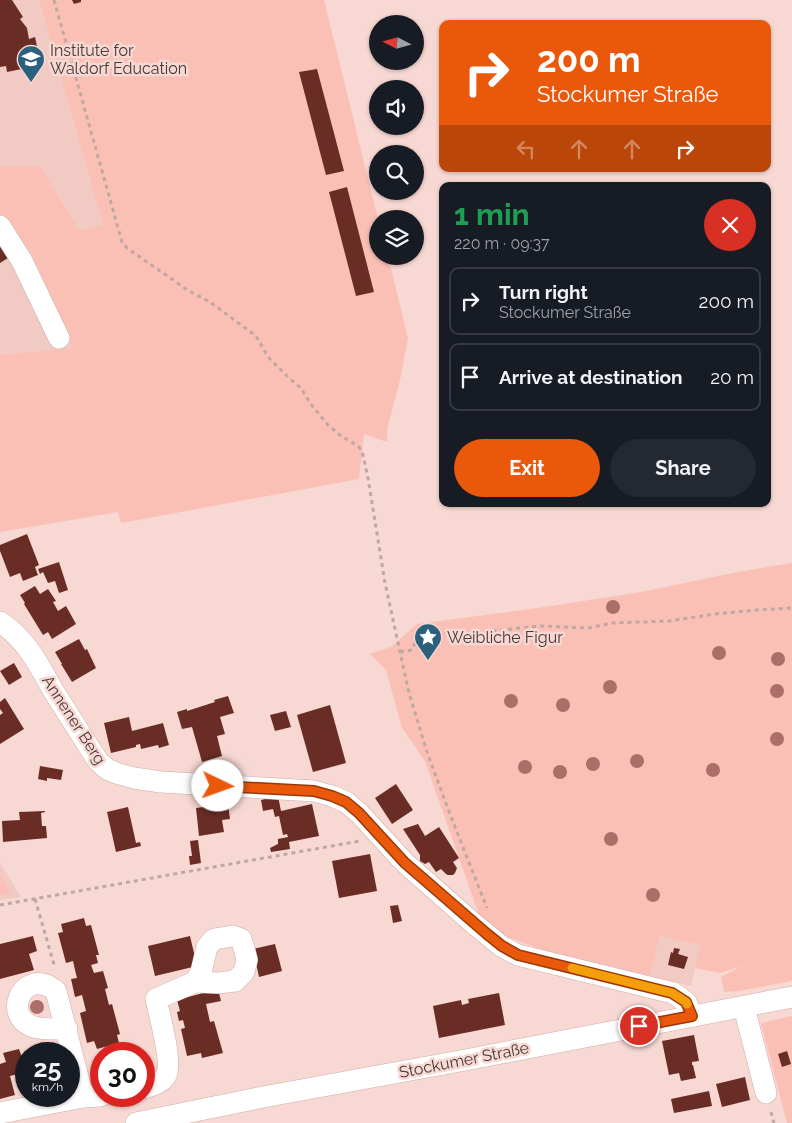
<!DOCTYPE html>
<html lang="en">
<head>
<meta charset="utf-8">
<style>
	body { margin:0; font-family:Raleway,sans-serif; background:#242831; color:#f1f3f6; height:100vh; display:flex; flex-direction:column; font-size:19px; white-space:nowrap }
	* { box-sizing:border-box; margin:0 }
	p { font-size:16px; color:#9ea1a6 }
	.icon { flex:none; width:28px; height:28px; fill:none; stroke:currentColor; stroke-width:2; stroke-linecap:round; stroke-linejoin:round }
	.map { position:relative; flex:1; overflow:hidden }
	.side { position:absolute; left:439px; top:182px; width:332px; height:325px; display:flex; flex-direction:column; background:#171b24; border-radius:10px; box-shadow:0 1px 4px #0004 }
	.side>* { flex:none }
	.banner { position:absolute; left:439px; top:20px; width:332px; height:152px; border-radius:10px; box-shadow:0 1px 4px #0004; background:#ea580c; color:#fff; overflow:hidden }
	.needle { width:32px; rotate:276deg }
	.controls { position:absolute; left:369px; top:15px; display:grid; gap:10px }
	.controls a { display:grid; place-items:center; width:55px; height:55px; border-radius:50%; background:#171b24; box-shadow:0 1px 4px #0004; font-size:25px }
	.speed { position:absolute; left:15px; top:1042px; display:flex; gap:10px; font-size:25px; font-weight:700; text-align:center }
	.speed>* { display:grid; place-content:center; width:65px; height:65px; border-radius:50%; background:#171b24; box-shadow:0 1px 4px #0004; line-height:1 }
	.speed small { font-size:12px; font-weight:400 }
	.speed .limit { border:8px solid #d22; background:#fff; color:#111 }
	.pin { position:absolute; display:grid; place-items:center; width:42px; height:42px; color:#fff; margin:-21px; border:2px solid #fff; border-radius:50%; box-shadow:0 1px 5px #0007 }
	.me { position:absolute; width:55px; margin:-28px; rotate:93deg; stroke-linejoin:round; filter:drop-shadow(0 0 4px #0008) }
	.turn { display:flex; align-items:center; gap:18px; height:105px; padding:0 15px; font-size:22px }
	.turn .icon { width:65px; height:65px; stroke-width:2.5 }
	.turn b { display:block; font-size:35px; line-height:42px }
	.lanes { display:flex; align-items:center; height:48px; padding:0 15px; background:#0003; justify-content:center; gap:25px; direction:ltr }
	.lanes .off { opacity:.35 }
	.round { display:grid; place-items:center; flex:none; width:52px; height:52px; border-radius:26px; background:#242831 }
	.head { display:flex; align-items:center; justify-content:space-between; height:85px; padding:0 15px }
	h1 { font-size:30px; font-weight:700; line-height:38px; color:#1e9e55 }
	.button { display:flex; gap:10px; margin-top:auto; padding:10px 15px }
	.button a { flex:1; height:58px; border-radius:30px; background:#ea580c; color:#fff; font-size:20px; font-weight:700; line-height:58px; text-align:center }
	.button a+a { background:#242831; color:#f1f3f6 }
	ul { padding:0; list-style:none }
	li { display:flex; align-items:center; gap:15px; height:68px; margin:0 10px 8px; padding:0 5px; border:2px solid #363941; border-radius:10px }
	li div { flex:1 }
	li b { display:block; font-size:19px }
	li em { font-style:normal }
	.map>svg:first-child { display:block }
	.built { fill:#f1cac3 }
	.green { fill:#fabfb5 }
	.building { fill:#6a2d25 }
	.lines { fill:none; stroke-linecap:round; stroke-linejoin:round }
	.minor-casing { stroke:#ccaea9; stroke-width:22 }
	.path { stroke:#c1a7a3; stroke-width:3; stroke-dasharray:4 4; stroke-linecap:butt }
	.minor { stroke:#fff; stroke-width:21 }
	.tree { fill:#ac6e68 }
	.route-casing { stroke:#983908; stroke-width:12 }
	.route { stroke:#ea580c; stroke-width:9 }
	.slow { stroke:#f59e0b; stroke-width:9 }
	.labels { text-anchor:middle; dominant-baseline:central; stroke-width:5; stroke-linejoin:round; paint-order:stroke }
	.poi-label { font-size:16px; fill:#463937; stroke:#f8d8d3; text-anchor:start }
	.street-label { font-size:16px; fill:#463937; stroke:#f8d8d3 }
</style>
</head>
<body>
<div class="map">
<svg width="792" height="1123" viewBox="0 0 792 1123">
	<rect width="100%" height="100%" fill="#f8d8d3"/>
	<!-- built -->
	<g class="built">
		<path d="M0 0H39L103 225 79 230 41 167 0 166Z"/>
		<path d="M0 219 32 253 72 348 0 355Z"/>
		<path d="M0 863 21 897 0 900Z"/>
		<path d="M660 936 700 945 691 986 650 976Z"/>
	</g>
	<!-- green -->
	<g class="green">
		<path d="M39 0H324L378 219V256H388L408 338 400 380 387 429V442L364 434 359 479 121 523 118 512 0 532V355L72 348 32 253 0 219V166L41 167 79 230 103 225Z"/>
		<path d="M792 563V981L738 991 724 992 721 977 742 966 720 973 695 968 700 945 660 936 650 976 545 951 503 935 483 926 425 761 402 728 386 670 370 654 391 647 417 624 538 608 641 592 738 572Z"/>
		<path d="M0 873 10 893 0 895Z"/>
		<path d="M792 1016V1123H787L761 1023Z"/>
	</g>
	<!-- building -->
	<g class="building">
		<path d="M0 0H12L23 17 20 19 27 28 29 39 35 37 41 65 7 72 6 66 0 67Z"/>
		<path d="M72 0H81V2L74 4Z"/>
		<path d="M317 69 344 171 326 175 299 72Z"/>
		<path d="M347 187 374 292 356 296 329 192Z"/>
		<path d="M0 242 8 258 0 263Z"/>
		<path d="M27 534 39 565 35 567 38 575 23 581 20 573 10 577 0 551V545Z"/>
		<path d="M59 562 68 590 59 593 55 581 48 583 43 572 40 574 38 569Z"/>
		<path d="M35 586 40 594 48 589 56 601 53 602 58 611 66 606 76 624 52 639 48 632 43 635 24 604 25 603 20 595Z"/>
		<path d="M79 639 85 650 87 649 96 668 72 682 61 664H62L55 652Z"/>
		<path d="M14 663 22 677 9 685 0 671Z"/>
		<path d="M228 696 234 713 220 717 225 734 217 736 222 756 202 762 192 727 182 729 177 712 187 709V711L215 702 214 700Z"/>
		<path d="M5 698 24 729 0 744V715L3 713 0 709V702Z"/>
		<path d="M330 705 346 763 313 772 297 715Z"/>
		<path d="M286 711 291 727 275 731 270 715Z"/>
		<path d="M129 717 132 731 163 723 169 745 159 748 158 745 141 749 140 744 136 745V747L111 753 104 723Z"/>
		<path d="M40 766 63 770 61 780 47 778V781L38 779Z"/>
		<path d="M396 784 413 810 392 824 375 798Z"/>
		<path d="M278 796 281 811 312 804 319 836 289 842 290 849 271 852 270 848 278 844V839L288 837 287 834 283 835 279 816 275 817 273 809 263 811 261 800Z"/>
		<path d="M228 804 230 819 222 820 224 832 199 836 196 808Z"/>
		<path d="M128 807 136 843 140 842 141 846 116 852 107 812Z"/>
		<path d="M45 811V812L41 813 42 826H46L47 838 3 842 2 821 20 820 19 812Z"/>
		<path d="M418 824 425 836 439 827 459 858 453 862 457 868 455 873 453 875H448L446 874 441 869 436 872 429 862 425 864 420 861V855L403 829Z"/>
		<path d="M198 840 201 863 190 865 189 856H192L190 841Z"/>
		<path d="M370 854 377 891 339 898 332 861Z"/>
		<path d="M398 905 402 921 393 923 390 906Z"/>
		<path d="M84 918 86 926 91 925 99 955H96L98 963 91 965 94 973 103 971 108 988 105 989 109 1005 112 1004 120 1034 117 1035 119 1043 97 1049 94 1041 87 1043 80 1013 86 1011 82 995 75 997 71 979 77 978 75 970 73 961 66 963 58 933 63 932 61 924Z"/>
		<path d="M33 936 37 951 29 954 34 970 0 979V944Z"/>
		<path d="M190 936 197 966 155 976 148 946Z"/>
		<path d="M275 944 282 971 259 977 253 949Z"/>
		<path d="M674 948 680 949 678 954 688 957 684 969 668 965 671 952 673 953Z"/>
		<path d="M218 989 221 1001 206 1004 210 1022 214 1021 223 1053 202 1058 201 1053 187 1056 181 1029 185 1028 183 1020 179 1021 177 1012 180 1011 177 1000Z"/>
		<path d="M499 993 505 1025 439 1038 433 1006 461 1000 462 1005 469 1003 468 999Z"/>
		<path d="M694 1035 699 1061 692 1062V1065H693L696 1078 681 1081 679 1073 669 1075 662 1041Z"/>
		<path d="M60 1048 62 1054H49L53 1052 52 1050Z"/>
		<path d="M19 1049 23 1060 26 1059V1072L10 1076 15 1095 0 1099V1064L6 1062 3 1053Z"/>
		<path d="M787 1051 791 1064 782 1067 778 1054Z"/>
		<path d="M745 1077 750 1100 722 1107 716 1084Z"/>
		<path d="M709 1091 712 1106 674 1113 671 1099Z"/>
	</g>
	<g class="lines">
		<!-- minor casing -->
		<g class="minor-casing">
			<g id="minor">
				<path d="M0 226 22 261 59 338"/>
				<path d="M0 622C28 641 38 664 54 692 69 715 83 738 98 761L107 769 116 773 134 778 161 782 314 791 332 796 346 802 359 813 405 863 473 923 501 946 518 955 673 993 686 1002 692 1016"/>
				<path d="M744 1007 766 1093"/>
				<path d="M144 1088C150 1086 161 1083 165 1077 174 1066 159 1014 156 999L195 982 218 983 235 981 244 972 247 960 244 948 241 939 233 936 214 939 207 947 201 972 195 982"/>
				<path d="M83 1097 101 1096"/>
				<path d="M0 1113 83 1097 56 991C53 989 49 986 46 985 20 976 5 1015 31 1026 41 1030 56 1029 67 1029"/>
				<path d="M136 1123 263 1097 460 1061 792 997"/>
			</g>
		</g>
		<!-- path -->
		<g class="path">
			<path d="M54 0 122 242 127 248 189 291 210 302 256 336 268 357 288 377 301 388 310 403 328 425 341 436 358 446 362 451 368 478 385 583 409 693 427 752 448 809 487 908"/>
			<path d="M400 652 412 650 419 633H472L541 626 589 628 612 623 669 621 715 614 756 610 792 608"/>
			<path d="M35 899 55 968"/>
			<path d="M0 905 360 841"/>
			<path d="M771 1112 774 1123"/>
		</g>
		<!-- minor -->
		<use href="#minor" class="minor"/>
	</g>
	<!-- trees -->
	<g class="tree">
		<circle cx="613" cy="607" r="7"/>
		<circle cx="719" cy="653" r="7"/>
		<circle cx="778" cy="659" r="7"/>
		<circle cx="610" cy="687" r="7"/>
		<circle cx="777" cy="691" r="7"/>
		<circle cx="511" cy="701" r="7"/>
		<circle cx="563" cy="705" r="7"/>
		<circle cx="777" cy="739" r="7"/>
		<circle cx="637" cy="761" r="7"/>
		<circle cx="593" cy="764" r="7"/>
		<circle cx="525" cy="767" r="7"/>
		<circle cx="713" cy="770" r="7"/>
		<circle cx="560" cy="772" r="7"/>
		<circle cx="611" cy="839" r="7"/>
		<circle cx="653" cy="895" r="7"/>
		<circle cx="37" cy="1007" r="7"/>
	</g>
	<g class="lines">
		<!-- route casing -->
		<g class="route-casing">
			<path id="route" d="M218 786 314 791 332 796 346 802 359 813 405 863 419 875 487 934 502 946 518 955 672 993 686 1002 692 1016 639 1026"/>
		</g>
		<!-- route -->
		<use href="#route" class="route"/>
		<!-- slow -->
		<path class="slow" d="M572 968 672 993 686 1002 687 1004"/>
	</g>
	<!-- icons -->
	<defs>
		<g id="university-pin" transform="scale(1.4375)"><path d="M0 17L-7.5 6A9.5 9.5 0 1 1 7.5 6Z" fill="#2c617d" stroke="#f8d8d3"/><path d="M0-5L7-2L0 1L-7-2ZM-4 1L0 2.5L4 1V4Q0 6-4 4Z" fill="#fff"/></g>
		<g id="sight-pin" transform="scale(1.4375)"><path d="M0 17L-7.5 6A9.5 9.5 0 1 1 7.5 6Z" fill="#2c617d" stroke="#f8d8d3"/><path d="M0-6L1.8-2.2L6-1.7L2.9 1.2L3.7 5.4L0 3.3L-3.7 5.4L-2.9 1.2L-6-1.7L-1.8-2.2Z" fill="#fff"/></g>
	</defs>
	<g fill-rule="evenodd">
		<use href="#university-pin" x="31" y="59"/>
		<use href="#sight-pin" x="428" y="637"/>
	</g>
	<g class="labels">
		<!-- poi labels -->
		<g class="poi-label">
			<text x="50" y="50">Institute for<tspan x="50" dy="18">Waldorf Education</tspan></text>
			<text x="447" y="637">Weibliche Figur</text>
		</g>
		<!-- street labels -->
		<g class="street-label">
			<text transform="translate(74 720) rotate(57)">Annener Berg</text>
			<text transform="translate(464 1060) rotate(-11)">Stockumer Straße</text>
		</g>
	</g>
</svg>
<div class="controls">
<a><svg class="needle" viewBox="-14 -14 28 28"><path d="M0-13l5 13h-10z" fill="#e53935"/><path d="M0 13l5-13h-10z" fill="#9ea1a6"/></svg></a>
<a><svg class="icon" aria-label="sound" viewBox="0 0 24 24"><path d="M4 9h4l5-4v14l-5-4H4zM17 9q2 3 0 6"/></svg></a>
<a><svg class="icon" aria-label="search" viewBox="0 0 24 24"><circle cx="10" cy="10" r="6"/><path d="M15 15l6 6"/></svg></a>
<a><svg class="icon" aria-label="layers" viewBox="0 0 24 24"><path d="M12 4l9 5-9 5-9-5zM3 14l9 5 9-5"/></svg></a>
</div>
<div class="speed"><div>25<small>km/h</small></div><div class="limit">30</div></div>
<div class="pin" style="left:639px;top:1026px;background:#d93025"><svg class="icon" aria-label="arrive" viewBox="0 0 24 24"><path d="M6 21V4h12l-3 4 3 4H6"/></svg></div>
<svg class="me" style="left:218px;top:786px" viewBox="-20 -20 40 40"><circle r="19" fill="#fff"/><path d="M0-13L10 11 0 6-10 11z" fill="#ea580c"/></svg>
<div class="banner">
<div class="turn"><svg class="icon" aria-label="right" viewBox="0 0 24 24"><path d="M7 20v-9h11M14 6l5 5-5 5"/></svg><div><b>200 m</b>Stockumer Straße</div></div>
<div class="lanes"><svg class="icon off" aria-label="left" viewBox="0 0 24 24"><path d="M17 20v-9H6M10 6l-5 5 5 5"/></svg><svg class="icon off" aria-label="ahead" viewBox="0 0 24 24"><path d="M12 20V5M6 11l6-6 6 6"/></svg><svg class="icon off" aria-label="ahead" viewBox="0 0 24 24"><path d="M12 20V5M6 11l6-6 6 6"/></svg><svg class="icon" aria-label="right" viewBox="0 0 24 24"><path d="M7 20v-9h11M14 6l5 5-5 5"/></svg></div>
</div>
<section class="side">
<div class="head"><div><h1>1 min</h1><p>220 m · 09:37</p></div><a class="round" style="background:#d93025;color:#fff"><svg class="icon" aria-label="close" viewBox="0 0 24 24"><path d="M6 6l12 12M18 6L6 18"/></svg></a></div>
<ul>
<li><svg class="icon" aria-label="right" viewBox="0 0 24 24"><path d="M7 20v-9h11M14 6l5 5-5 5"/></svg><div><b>Turn right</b><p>Stockumer Straße</p></div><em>200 m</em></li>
<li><svg class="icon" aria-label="arrive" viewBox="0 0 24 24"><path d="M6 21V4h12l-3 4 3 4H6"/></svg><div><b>Arrive at destination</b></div><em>20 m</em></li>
</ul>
<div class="button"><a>Exit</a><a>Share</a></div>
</section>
</div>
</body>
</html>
